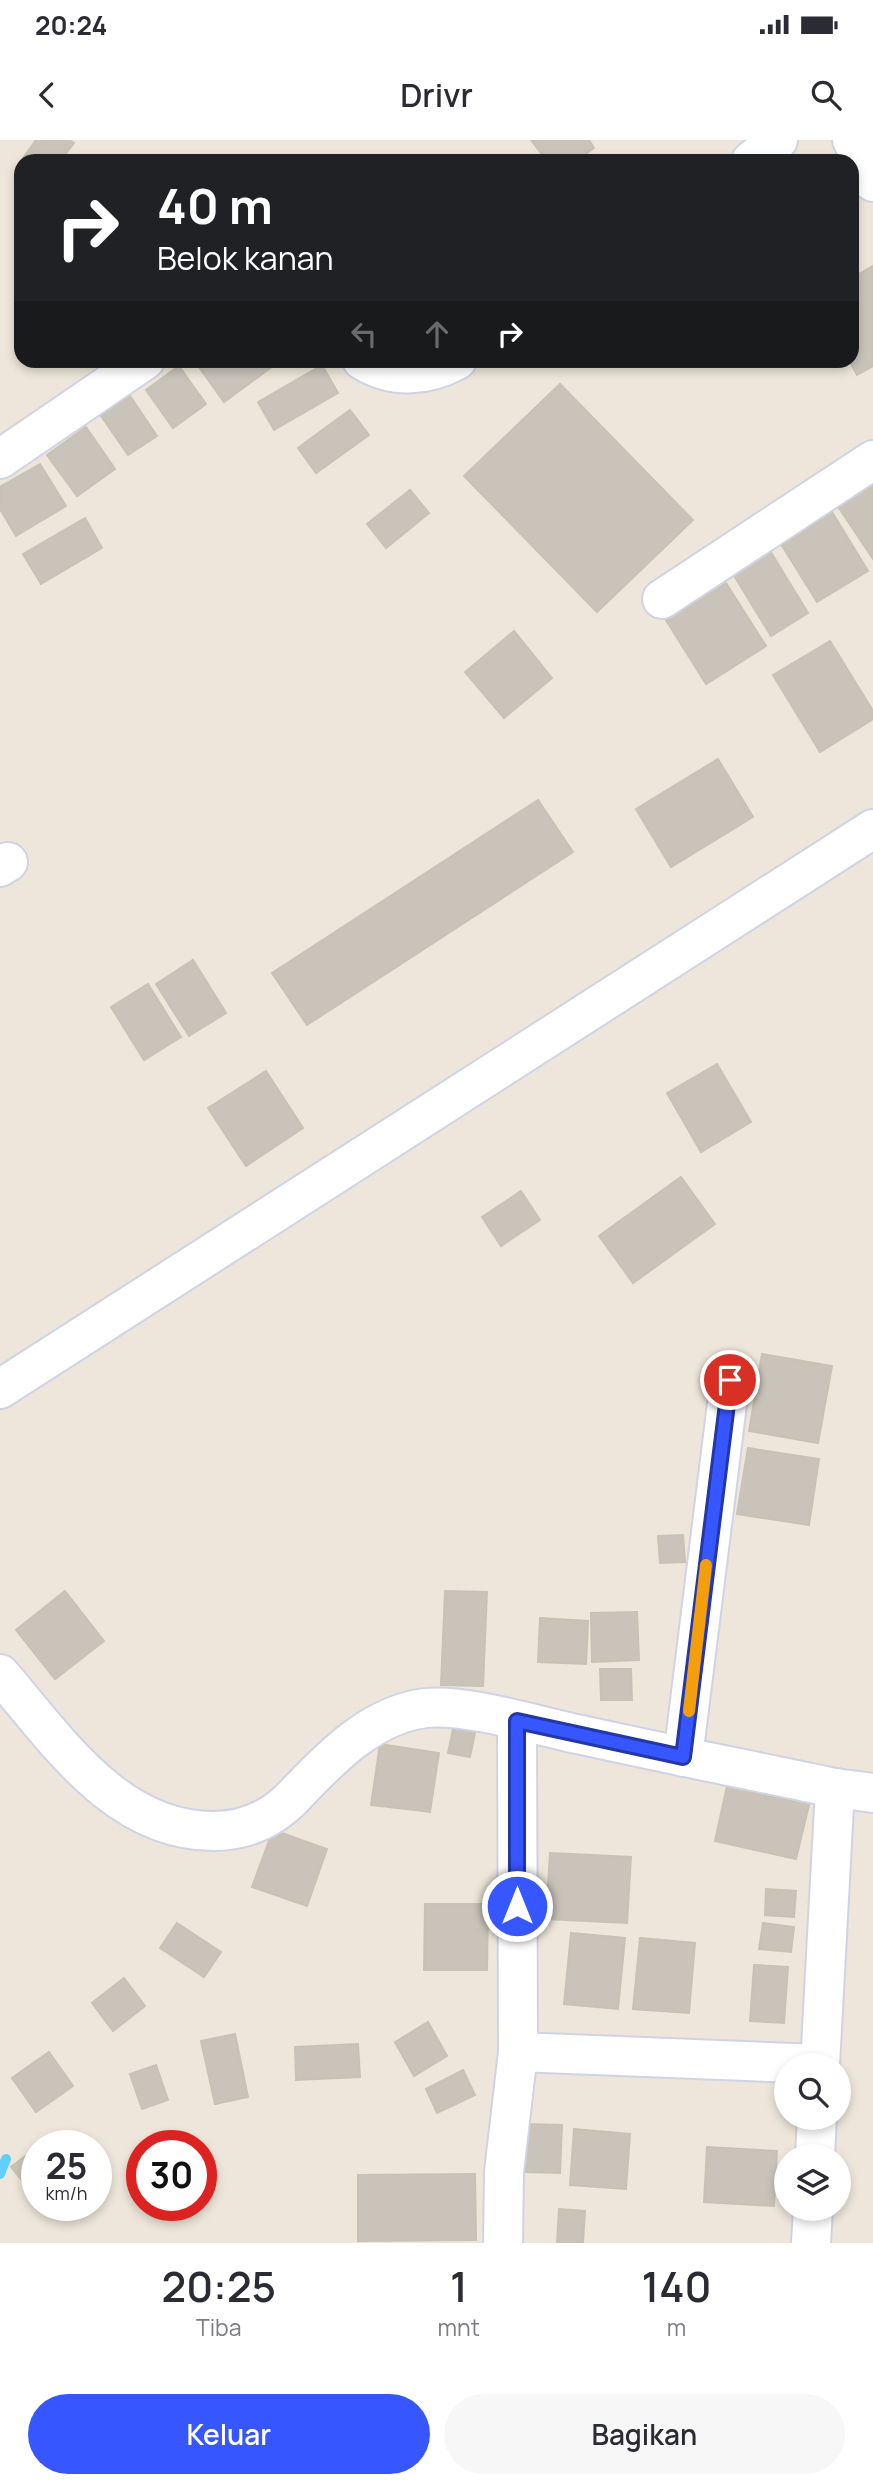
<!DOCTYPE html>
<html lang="id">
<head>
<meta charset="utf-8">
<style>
	body { margin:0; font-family:Manrope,sans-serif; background:#f7f7f7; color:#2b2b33; height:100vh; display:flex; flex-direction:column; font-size:26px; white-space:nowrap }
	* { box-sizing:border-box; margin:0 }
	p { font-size:23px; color:#7c7c81 }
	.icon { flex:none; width:38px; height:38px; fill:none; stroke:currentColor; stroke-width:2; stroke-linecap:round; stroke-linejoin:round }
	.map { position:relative; height:2103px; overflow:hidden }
	.details { display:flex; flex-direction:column; background:#fff; flex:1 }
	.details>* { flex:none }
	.guide { position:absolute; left:14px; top:14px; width:845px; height:214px; border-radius:21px; box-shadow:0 4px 10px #0003; background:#202124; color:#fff; overflow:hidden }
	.tools { position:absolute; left:774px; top:1913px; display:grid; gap:14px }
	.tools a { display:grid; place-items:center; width:77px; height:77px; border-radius:50%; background:#fff; box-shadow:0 4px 10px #0003; font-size:35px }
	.speed { position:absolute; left:21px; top:1990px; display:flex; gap:14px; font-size:35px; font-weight:700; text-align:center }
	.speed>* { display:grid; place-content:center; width:91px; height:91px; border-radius:50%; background:#fff; box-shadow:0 4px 10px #0003; line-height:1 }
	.speed small { font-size:18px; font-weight:400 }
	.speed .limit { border:10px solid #d22; background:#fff; color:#111 }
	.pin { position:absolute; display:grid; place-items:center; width:60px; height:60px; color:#fff; margin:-30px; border:4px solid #fff; border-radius:50%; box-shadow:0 2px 7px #0007 }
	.me { position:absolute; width:77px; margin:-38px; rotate:0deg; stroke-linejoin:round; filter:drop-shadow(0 0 5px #0008) }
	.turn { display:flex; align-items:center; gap:24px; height:147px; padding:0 28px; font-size:32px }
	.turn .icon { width:91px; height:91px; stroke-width:2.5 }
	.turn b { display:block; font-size:49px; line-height:60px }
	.lanes { display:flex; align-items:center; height:66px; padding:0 28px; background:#0003; justify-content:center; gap:35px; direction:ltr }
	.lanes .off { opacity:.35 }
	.eta { display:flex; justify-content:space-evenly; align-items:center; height:119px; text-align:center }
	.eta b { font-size:42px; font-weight:600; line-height:49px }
	.cta { display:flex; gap:14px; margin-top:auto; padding:14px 28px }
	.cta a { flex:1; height:80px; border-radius:42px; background:#3656ff; color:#fff; font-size:28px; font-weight:600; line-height:80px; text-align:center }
	.cta a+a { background:#f7f7f7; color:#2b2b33 }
	.status { display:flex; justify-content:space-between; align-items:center; height:49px; padding:0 35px; background:#fff; direction:ltr }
	.status svg { height:19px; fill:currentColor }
	header { display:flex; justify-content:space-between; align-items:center; height:91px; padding:0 28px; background:#fff; font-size:32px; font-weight:600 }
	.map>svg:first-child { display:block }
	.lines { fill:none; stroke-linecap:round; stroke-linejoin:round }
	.stream { stroke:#61cffc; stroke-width:10 }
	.building { fill:#c9c3ba; stroke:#c9c2b4; stroke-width:2 }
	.minor-casing { stroke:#cfd3e5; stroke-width:42 }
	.minor { stroke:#fff; stroke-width:38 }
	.route-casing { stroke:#2338a6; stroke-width:18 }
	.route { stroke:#3656ff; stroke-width:12 }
	.slow { stroke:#f59e0b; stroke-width:12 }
</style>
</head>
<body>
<div class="status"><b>20:24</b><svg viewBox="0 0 49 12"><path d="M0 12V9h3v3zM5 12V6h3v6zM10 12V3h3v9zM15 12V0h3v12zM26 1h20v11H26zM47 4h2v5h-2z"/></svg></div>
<header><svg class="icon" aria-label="back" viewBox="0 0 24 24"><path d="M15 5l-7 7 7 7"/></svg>Drivr<svg class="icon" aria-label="search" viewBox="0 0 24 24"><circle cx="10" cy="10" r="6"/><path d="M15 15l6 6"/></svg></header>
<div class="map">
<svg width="873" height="2103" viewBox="0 0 873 2103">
	<rect width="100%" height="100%" fill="#eee6da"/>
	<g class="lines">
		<!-- stream -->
		<path class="stream" d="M0 2034 6 2019"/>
	</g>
	<!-- building -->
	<g class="building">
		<path d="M36 0H69L74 3 60 21H21Z"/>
		<path d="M531 0H589L594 8 576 21H547Z"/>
		<path d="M873 126V226L857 235 849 220H852V138Z"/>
		<path d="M194 220H281L224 262Z"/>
		<path d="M322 225 338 253 274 290 258 262Z"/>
		<path d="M179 226 206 264 173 288 146 250Z"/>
		<path d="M560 244 693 380 597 472 464 336Z"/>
		<path d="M128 253 157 296 128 315 99 273Z"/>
		<path d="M350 270 369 295 316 333 298 308Z"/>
		<path d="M86 287 115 329 77 356 47 315Z"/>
		<path d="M40 324 66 366 16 396 0 369V347Z"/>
		<path d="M873 328V419L831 356Z"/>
		<path d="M410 350 429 373 386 408 367 384Z"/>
		<path d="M824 359 868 431 817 462 773 391Z"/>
		<path d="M85 378 102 408 41 444 23 414Z"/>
		<path d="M764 401 808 473 771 496 727 424Z"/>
		<path d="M726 443 766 506 706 544 666 480Z"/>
		<path d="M514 491 552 538 504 578 465 532Z"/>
		<path d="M830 501 873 571V579L820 612 773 535Z"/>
		<path d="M718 619 753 677 671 727 636 669Z"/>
		<path d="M538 660 573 712 307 885 272 833Z"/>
		<path d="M193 820 226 873 189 896 156 844Z"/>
		<path d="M148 844 181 897 144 920 111 867Z"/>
		<path d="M717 924 751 982 701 1012 667 953Z"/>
		<path d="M266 931 303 988 246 1026 208 968Z"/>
		<path d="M681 1037 715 1084 633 1143 599 1096Z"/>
		<path d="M521 1051 540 1080 501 1106 482 1077Z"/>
		<path d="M762 1214 832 1226 818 1303 749 1291Z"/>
		<path d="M748 1308 819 1319 809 1385 737 1374Z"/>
		<path d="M683 1395 685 1422 660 1423 658 1396Z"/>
		<path d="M65 1451 104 1501 55 1539 16 1490Z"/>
		<path d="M445 1451 487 1452 483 1546 441 1545Z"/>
		<path d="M637 1472 639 1520 592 1522 591 1473Z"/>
		<path d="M540 1478 588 1481 586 1524 538 1522Z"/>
		<path d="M600 1529H631L632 1560H601Z"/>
		<path d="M455 1579 477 1583 470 1617 448 1613Z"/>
		<path d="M380 1604 439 1613 430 1672 371 1665Z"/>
		<path d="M727 1646 809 1665 796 1719 715 1701Z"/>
		<path d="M273 1690 327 1709 307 1766 252 1747Z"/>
		<path d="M550 1713 631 1717 627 1783 546 1779Z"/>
		<path d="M766 1749 796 1751 794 1777 765 1775Z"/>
		<path d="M425 1764H488L487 1830H424Z"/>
		<path d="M177 1783 221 1812 204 1837 160 1808Z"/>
		<path d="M763 1783 794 1787 791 1812 759 1809Z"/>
		<path d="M571 1793 625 1798 618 1869 564 1864Z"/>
		<path d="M640 1798 695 1803 689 1873 633 1869Z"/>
		<path d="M754 1825 788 1827 784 1883 750 1881Z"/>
		<path d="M124 1838 145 1866 113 1891 92 1863Z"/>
		<path d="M428 1882 447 1916 414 1936 395 1902Z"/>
		<path d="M235 1894 248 1957 215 1964 201 1901Z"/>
		<path d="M358 1904 360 1937 296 1940 295 1907Z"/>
		<path d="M49 1912 73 1946 36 1972 12 1938Z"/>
		<path d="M156 1925 168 1960 142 1969 130 1934Z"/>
		<path d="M463 1930 475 1955 437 1973 426 1949Z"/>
		<path d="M524 1984 562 1985 560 2033 523 2032Z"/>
		<path d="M574 1989 630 1994 626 2049 570 2045Z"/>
		<path d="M37 2007V2043L29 2049 11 2027Z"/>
		<path d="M707 2007 777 2011 774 2066 704 2062Z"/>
		<path d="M475 2034 476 2100 358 2101V2035Z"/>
		<path d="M559 2069 585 2071 583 2103H557Z"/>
	</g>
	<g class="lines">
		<!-- minor casing -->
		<g class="minor-casing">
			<g id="minor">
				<path d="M852 0 873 42"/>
				<path d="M751 21 778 0"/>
				<path d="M362 220C392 239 426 237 457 220"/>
				<path d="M0 319 145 220"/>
				<path d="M662 459 873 320"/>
				<path d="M0 727 8 722"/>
				<path d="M0 1249 873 689"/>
				<path d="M0 1534C57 1600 116 1691 213 1691 246 1691 274 1678 296 1654 331 1617 373 1574 426 1568 468 1564 534 1585 577 1594 663 1613 749 1630 835 1648L873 1653"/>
				<path d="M683 1617 730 1240"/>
				<path d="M518 1912 820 1924"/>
				<path d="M820 1925 835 1648"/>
				<path d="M815 2016 817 1978"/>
				<path d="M503 2103 504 2032 518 1912 517 1581"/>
				<path d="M811 2103 813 2068"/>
			</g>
		</g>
		<!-- minor -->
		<use href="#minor" class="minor"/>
	</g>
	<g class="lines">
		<!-- route casing -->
		<g class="route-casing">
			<path id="route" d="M517 1766V1581L683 1617 730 1240"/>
		</g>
		<!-- route -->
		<use href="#route" class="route"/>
		<!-- slow -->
		<path class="slow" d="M689 1571 706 1425"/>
	</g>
</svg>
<div class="tools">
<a><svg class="icon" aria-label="search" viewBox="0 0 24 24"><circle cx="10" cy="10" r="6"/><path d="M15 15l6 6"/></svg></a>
<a><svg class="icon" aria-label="layers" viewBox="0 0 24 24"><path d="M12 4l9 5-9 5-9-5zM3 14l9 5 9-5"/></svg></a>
</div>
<div class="speed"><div>25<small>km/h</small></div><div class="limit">30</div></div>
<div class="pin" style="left:730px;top:1240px;background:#d93025"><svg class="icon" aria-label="arrive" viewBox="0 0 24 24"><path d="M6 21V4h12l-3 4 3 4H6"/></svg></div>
<svg class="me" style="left:517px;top:1766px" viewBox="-20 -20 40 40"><circle r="17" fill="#3656ff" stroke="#fff" stroke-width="3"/><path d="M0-11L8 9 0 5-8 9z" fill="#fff"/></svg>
<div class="guide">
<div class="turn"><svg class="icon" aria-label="right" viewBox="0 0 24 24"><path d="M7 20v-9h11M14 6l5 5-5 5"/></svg><div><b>40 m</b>Belok kanan</div></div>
<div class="lanes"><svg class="icon off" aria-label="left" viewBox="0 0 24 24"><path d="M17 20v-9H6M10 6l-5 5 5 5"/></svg><svg class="icon off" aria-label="ahead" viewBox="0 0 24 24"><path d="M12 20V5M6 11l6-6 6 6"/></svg><svg class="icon" aria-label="right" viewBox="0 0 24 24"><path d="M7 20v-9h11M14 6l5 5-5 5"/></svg></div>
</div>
</div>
<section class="details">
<div class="eta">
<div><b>20:25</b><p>Tiba</p></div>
<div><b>1</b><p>mnt</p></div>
<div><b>140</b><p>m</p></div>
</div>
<div class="cta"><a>Keluar</a><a>Bagikan</a></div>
</section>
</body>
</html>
